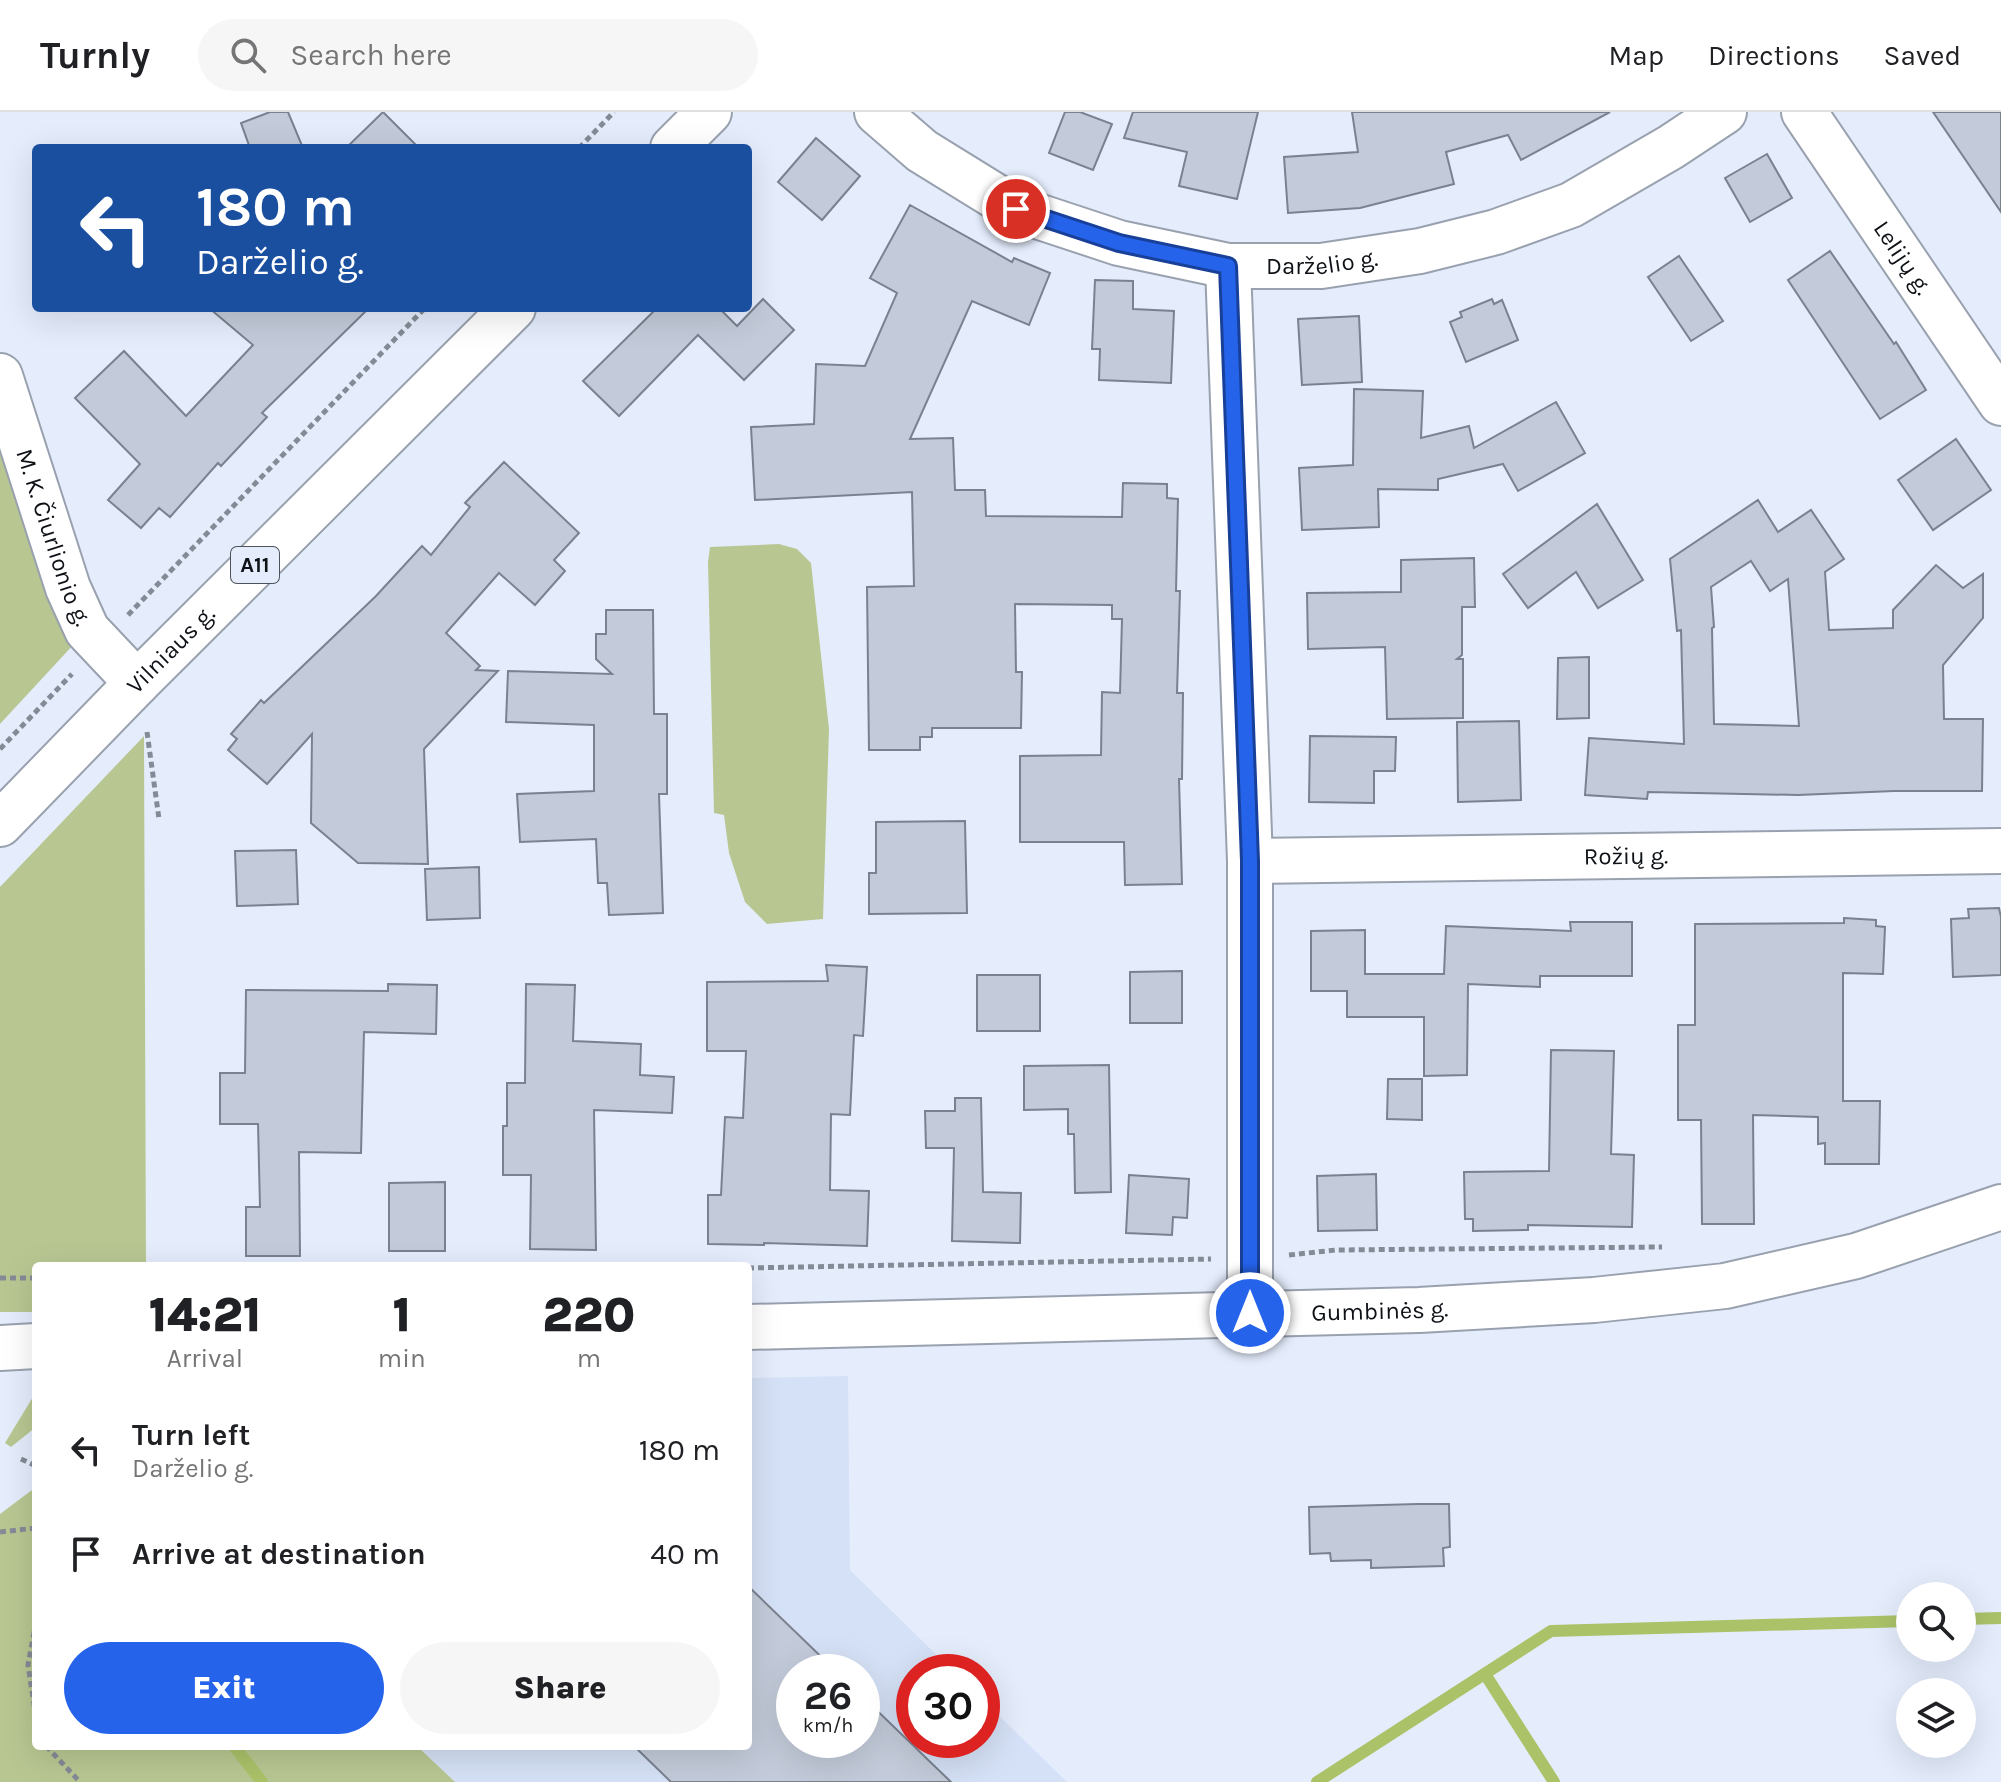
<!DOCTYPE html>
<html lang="en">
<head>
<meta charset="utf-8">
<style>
	body { margin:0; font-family:Karla,sans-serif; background:#f6f6f6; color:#202124; height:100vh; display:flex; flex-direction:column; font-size:30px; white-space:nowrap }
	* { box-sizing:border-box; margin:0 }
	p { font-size:26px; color:#757577 }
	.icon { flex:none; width:44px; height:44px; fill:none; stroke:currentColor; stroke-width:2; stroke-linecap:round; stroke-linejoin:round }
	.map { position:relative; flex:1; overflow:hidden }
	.side { position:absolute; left:32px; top:1150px; width:720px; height:488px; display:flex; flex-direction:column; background:#fff; border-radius:8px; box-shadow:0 8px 32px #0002 }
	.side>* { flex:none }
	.banner { position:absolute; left:32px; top:32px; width:720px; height:168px; border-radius:8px; box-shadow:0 8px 32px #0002; background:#1a4fa0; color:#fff; overflow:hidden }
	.controls { position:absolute; left:1896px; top:1470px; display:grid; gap:16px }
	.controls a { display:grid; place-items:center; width:80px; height:80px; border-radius:50%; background:#fff; box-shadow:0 8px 32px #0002; font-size:40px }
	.speed { position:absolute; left:776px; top:1542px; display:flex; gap:16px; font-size:40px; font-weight:700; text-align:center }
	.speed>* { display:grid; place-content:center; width:104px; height:104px; border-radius:50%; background:#fff; box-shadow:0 8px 32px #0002; line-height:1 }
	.speed small { font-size:20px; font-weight:400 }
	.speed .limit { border:12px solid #d22; background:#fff; color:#111 }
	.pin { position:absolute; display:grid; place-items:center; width:68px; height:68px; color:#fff; margin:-34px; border:4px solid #fff; border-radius:50%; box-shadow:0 2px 8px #0007 }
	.me { position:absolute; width:88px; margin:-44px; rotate:0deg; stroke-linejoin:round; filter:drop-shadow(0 0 6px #0008) }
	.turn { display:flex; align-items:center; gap:28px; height:168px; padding:0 32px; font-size:36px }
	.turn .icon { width:104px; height:104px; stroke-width:2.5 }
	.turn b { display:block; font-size:56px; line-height:68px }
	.eta { display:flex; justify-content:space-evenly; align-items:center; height:136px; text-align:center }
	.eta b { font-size:48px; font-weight:800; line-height:56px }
	.button { display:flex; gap:16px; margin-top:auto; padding:16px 32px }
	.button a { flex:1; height:92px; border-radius:48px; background:#2563eb; color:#fff; font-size:32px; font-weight:800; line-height:92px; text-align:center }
	.button a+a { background:#f6f6f6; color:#202124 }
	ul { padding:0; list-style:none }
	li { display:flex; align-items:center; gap:24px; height:104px; padding:0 32px }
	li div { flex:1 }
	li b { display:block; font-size:30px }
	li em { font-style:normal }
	header { display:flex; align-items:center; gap:48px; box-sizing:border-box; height:112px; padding:0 40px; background:#fff; border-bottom:2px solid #e0e0e0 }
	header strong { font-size:38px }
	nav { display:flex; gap:44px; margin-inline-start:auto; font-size:28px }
	.search { width:560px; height:72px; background:#f6f6f6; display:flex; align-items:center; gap:20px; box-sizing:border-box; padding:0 28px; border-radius:44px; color:#757577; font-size:30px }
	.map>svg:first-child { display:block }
	.built { fill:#d5e1f6; fill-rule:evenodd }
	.green { fill:#b8c792 }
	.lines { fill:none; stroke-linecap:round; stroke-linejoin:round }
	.stream { stroke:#abc269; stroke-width:12 }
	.building { fill:#c3cbda; stroke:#7a818f; stroke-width:2; fill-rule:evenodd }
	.minor-casing { stroke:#99a1af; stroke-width:48 }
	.major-casing { stroke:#99a1af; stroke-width:48 }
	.highway-casing { stroke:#99a1af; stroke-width:48 }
	.path { stroke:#858b96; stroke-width:5; stroke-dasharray:6 4; stroke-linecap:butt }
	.minor { stroke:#fff; stroke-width:44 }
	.major { stroke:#fff; stroke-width:44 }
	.highway { stroke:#fff; stroke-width:44 }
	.route-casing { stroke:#184099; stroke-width:20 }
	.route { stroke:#2563eb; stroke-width:14 }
	.labels { text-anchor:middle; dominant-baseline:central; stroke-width:8; stroke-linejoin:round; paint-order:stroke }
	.shield { fill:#e5edfd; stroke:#4e535b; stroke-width:2 }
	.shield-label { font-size:22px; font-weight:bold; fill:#0e1116 }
	.street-label { font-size:24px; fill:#0e1116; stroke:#e5edfd }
</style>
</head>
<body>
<header>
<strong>Turnly</strong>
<div class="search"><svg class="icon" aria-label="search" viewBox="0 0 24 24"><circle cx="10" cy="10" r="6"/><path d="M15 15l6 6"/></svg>Search here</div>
<nav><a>Map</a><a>Directions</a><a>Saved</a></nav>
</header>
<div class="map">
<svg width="2001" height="1670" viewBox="0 0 2001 1670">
	<rect width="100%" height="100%" fill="#e5edfd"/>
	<!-- built -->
	<path class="built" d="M848 1264 850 1458 954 1560H914V1628H982V1587L1067 1670H455L417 1634H748V1266ZM794 1560H862V1628H794Z"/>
	<!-- green -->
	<g class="green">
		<path d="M0 264 87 518 0 612Z"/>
		<path d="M779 432 797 437 811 451 829 617 823 807 767 812 745 790 729 741 724 703 714 701 708 450 710 435Z"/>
		<path d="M144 624 146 1154H36V1200H0V775Z"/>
		<path d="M36 1280V1315L11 1335 5 1331Z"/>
		<path d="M36 1375V1634H417L455 1670H0V1402Z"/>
	</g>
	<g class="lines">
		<!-- stream -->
		<g class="stream">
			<path d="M1962 1507 2001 1506"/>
			<path d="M1485 1562 1554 1670"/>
			<path d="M234 1634 262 1670"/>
			<path d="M1317 1670 1551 1519 1910 1509"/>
		</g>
	</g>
	<!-- building -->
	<g class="building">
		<path d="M270 0H288L303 36H250L241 11Z"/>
		<path d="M383 0 419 36H346Z"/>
		<path d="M1065 0H1080L1112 12 1093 58 1049 41Z"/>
		<path d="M1133 0H1258L1237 87 1179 74 1187 40 1124 26Z"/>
		<path d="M1352 0H1610L1521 48 1508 23 1446 40 1454 72 1360 96 1288 101 1284 45 1358 40Z"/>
		<path d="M1933 0H2001V100Z"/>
		<path d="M816 26 860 64 822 108 778 70Z"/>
		<path d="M1767 42 1792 86 1750 110 1725 66Z"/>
		<path d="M910 93 1012 150 1014 146 1050 161 1029 213 972 189 910 327 953 326 955 378H985L986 404 1122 405 1123 371 1167 372V386L1178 387 1176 479H1180L1177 581H1183L1182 667H1179L1182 772 1125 773 1124 730H1020V644L1101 643 1102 580 1120 581 1122 507H1112V493L1015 492 1016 560H1022L1021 616H932V625H920V638H869L867 475 914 474 912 380 755 388 751 315 814 312 816 252 865 254 897 181 870 166Z"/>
		<path d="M1830 139 1894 232 1896 230 1926 278 1880 307 1788 168Z"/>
		<path d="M1679 144 1723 209 1691 229 1648 165Z"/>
		<path d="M1095 168 1133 169V197L1174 199 1171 271 1099 268 1100 237H1092Z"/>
		<path d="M763 187 794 218 744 268 698 223 619 304 583 269 657 196H723L721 198 737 214Z"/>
		<path d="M1492 187 1494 192 1502 188 1518 228 1466 250 1450 210 1462 205 1460 200Z"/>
		<path d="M209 196H369L262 301 267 305 221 354 218 351 170 405 159 396 141 416 108 388 140 352 75 286 124 239 186 304 253 233Z"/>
		<path d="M1359 204 1362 270 1302 273 1298 207Z"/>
		<path d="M1354 277 1423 279 1421 326 1469 314 1474 336 1556 290 1585 341 1518 379 1503 352 1438 367V378L1378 377 1379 415 1302 418 1299 356 1353 353Z"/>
		<path d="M1956 327 1991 378 1933 418 1898 368Z"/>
		<path d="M504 350 579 421 554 448 565 459 535 493 499 461 446 521 480 554 476 558 498 559 424 637 428 752 358 751 311 711 312 622 267 672 228 638 237 627 231 622 261 588 264 591 376 484 422 434 431 443 470 395 465 391Z"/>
		<path d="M1758 388 1778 420 1811 398 1844 447 1825 460 1829 518 1893 516V498L1936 453 1963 476 1983 462V506L1943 553 1944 607H1983L1982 679H1894L1798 683 1648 680 1647 687 1585 683 1589 626 1684 632 1681 518 1677 519 1670 447ZM1751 449 1770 479 1788 467 1799 614 1714 612 1712 516 1714 515 1711 475Z"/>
		<path d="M1597 392 1643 468 1598 496 1576 460 1528 496 1503 462Z"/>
		<path d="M1474 446 1475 495H1462V543L1457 547H1463V606L1387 607 1385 535 1308 537 1307 481 1401 480V448Z"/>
		<path d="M606 498H653L654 602H667V682H659L663 801 609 803 607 771H598L596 727 520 730 517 682 594 679V613L506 610 508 559 612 562 596 547V522H606Z"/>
		<path d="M1589 545V606L1557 607 1558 546Z"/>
		<path d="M1519 609 1521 688 1458 690 1457 610Z"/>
		<path d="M1310 624 1396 625 1395 659H1374V691L1309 690Z"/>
		<path d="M965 709 967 801 869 802V761H876V710Z"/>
		<path d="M296 738 298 792 237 794 235 739Z"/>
		<path d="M479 755 480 806 427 808 425 757Z"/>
		<path d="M1999 796 2001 805V863L1953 865 1951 807 1969 806 1968 797Z"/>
		<path d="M1844 806 1876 808V814L1885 815 1883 862 1843 861V989H1880L1879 1052H1825V1031L1818 1032V1005L1753 1003 1754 1112H1702L1701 1008H1678V913H1695V812L1844 811Z"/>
		<path d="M1570 810H1632V864H1540V875L1468 872 1467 963 1424 964V905H1347V879H1311V819L1365 818V862H1444L1446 814 1571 819Z"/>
		<path d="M826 853 867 855 863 924 854 923 850 1003 831 1002 830 1078 869 1079 867 1134 764 1131V1133L708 1132V1083H721L725 1005 743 1006 746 939H707V870L828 869Z"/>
		<path d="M1182 859V911H1130V860Z"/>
		<rect x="977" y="863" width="63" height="56"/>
		<path d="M388 872 437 873 436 922 364 920 361 1041 299 1040 300 1144H246V1095H260L258 1012H220V961H245L246 878 388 879Z"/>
		<path d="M526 872 575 873 573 929 641 932 640 963 674 965 672 1001 594 998 596 1138 530 1137 531 1063H503V1014H507V971H525Z"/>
		<path d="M1551 938 1614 939 1611 1042 1634 1043 1632 1115 1528 1113V1118L1473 1119V1107H1465L1464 1060 1549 1059Z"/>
		<path d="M1109 953 1111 1080 1075 1081 1074 1022H1068V997L1024 998V954Z"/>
		<path d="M1388 967H1422V1008L1387 1007Z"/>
		<path d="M955 986H981L983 1080 1021 1081 1020 1131 952 1129 954 1036H926L925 999H955Z"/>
		<path d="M1376 1062 1377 1118 1318 1119 1317 1064Z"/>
		<path d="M1129 1063 1189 1067 1187 1106 1173 1105 1172 1123 1126 1121Z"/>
		<path d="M445 1070V1139H389V1071Z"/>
		<path d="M1418 1392H1449L1450 1435 1443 1436 1444 1454 1371 1456V1448L1331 1449 1330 1441 1310 1442 1309 1395Z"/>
		<path d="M748 1474 837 1560H794V1628H862V1584L951 1670H671L634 1634H748Z"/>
	</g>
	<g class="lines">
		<!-- minor casing -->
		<g class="minor-casing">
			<g id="minor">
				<path id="s1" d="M877 0 922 39 1016 97 1119 131 1228 154H1321L1420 139 1496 120 1571 93 1671 35 1724 0"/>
				<path id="s2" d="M1804 0 2001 291"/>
				<path d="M1228 154 1250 749V1201"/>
				<path id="s3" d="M0 264 68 476 87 518 137 571"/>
				<path id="s4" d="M1250 749 2001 739"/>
			</g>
		</g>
		<!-- major casing -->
		<g class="major-casing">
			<g id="major">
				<path id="s5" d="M748 1215 1419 1198 1594 1188 1725 1174 1856 1144 2001 1095"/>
				<path d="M0 1236 36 1234"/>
			</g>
		</g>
		<!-- highway casing -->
		<g class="highway-casing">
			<g id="highway">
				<path d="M673 36 709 0"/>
				<path id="s6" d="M0 712 137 571 513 196"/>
			</g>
		</g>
		<!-- path -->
		<g class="path">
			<path d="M579 36 614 0"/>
			<path d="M128 503 425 196"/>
			<path d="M147 620 159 707"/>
			<path d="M0 637 72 562"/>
			<path d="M1289 1143 1336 1138 1662 1135"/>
			<path d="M748 1156 1211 1147"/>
			<path d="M0 1166H36"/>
			<path d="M21 1347 36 1354"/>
			<path d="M0 1420 36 1416"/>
			<path d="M36 1510 28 1553 36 1605"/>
			<path d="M46 1634 80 1670"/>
		</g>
		<!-- minor -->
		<use href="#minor" class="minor"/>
		<!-- major -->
		<use href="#major" class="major"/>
		<!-- highway -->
		<use href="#highway" class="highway"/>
	</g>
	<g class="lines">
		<!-- route casing -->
		<g class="route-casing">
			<path id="route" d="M1016 97 1119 131 1228 154 1250 749V1201"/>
		</g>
		<!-- route -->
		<use href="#route" class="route"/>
	</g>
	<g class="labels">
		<!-- shield labels -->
		<rect class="shield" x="231" y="435" width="48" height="36" rx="6"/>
		<g class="shield-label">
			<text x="255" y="453">A11</text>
		</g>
		<!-- street labels -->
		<g class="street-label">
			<text stroke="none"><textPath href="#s2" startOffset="176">Lelijų g.</textPath></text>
			<text stroke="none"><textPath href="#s1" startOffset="484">Darželio g.</textPath></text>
			<text stroke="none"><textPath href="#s3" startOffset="170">M. K. Čiurlionio g.</textPath></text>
			<text stroke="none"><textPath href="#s6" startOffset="244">Vilniaus g.</textPath></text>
			<text stroke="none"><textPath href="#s4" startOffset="376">Rožių g.</textPath></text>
			<text stroke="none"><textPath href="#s5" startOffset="632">Gumbinės g.</textPath></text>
		</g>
	</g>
</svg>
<div class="controls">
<a><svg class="icon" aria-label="search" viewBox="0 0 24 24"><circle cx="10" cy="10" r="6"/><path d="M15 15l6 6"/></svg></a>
<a><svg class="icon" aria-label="layers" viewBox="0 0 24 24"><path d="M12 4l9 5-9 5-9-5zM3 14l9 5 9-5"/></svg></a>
</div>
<div class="speed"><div>26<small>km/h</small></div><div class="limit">30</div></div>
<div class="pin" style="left:1016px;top:97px;background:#d93025"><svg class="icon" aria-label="arrive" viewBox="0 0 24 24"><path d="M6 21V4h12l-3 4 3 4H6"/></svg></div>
<svg class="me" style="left:1250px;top:1201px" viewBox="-20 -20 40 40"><circle r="17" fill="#2563eb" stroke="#fff" stroke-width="3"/><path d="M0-11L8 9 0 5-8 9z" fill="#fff"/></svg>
<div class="banner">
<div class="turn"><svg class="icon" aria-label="left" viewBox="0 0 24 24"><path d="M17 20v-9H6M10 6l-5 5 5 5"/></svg><div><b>180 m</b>Darželio g.</div></div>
</div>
<section class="side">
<div class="eta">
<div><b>14:21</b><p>Arrival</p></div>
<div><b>1</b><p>min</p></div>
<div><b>220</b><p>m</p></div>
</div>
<ul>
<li><svg class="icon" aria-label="left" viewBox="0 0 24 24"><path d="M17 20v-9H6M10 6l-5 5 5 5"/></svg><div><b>Turn left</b><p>Darželio g.</p></div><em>180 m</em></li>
<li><svg class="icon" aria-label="arrive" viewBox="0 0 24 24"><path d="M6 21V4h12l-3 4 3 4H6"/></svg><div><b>Arrive at destination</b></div><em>40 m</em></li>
</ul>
<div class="button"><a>Exit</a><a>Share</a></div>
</section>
</div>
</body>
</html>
